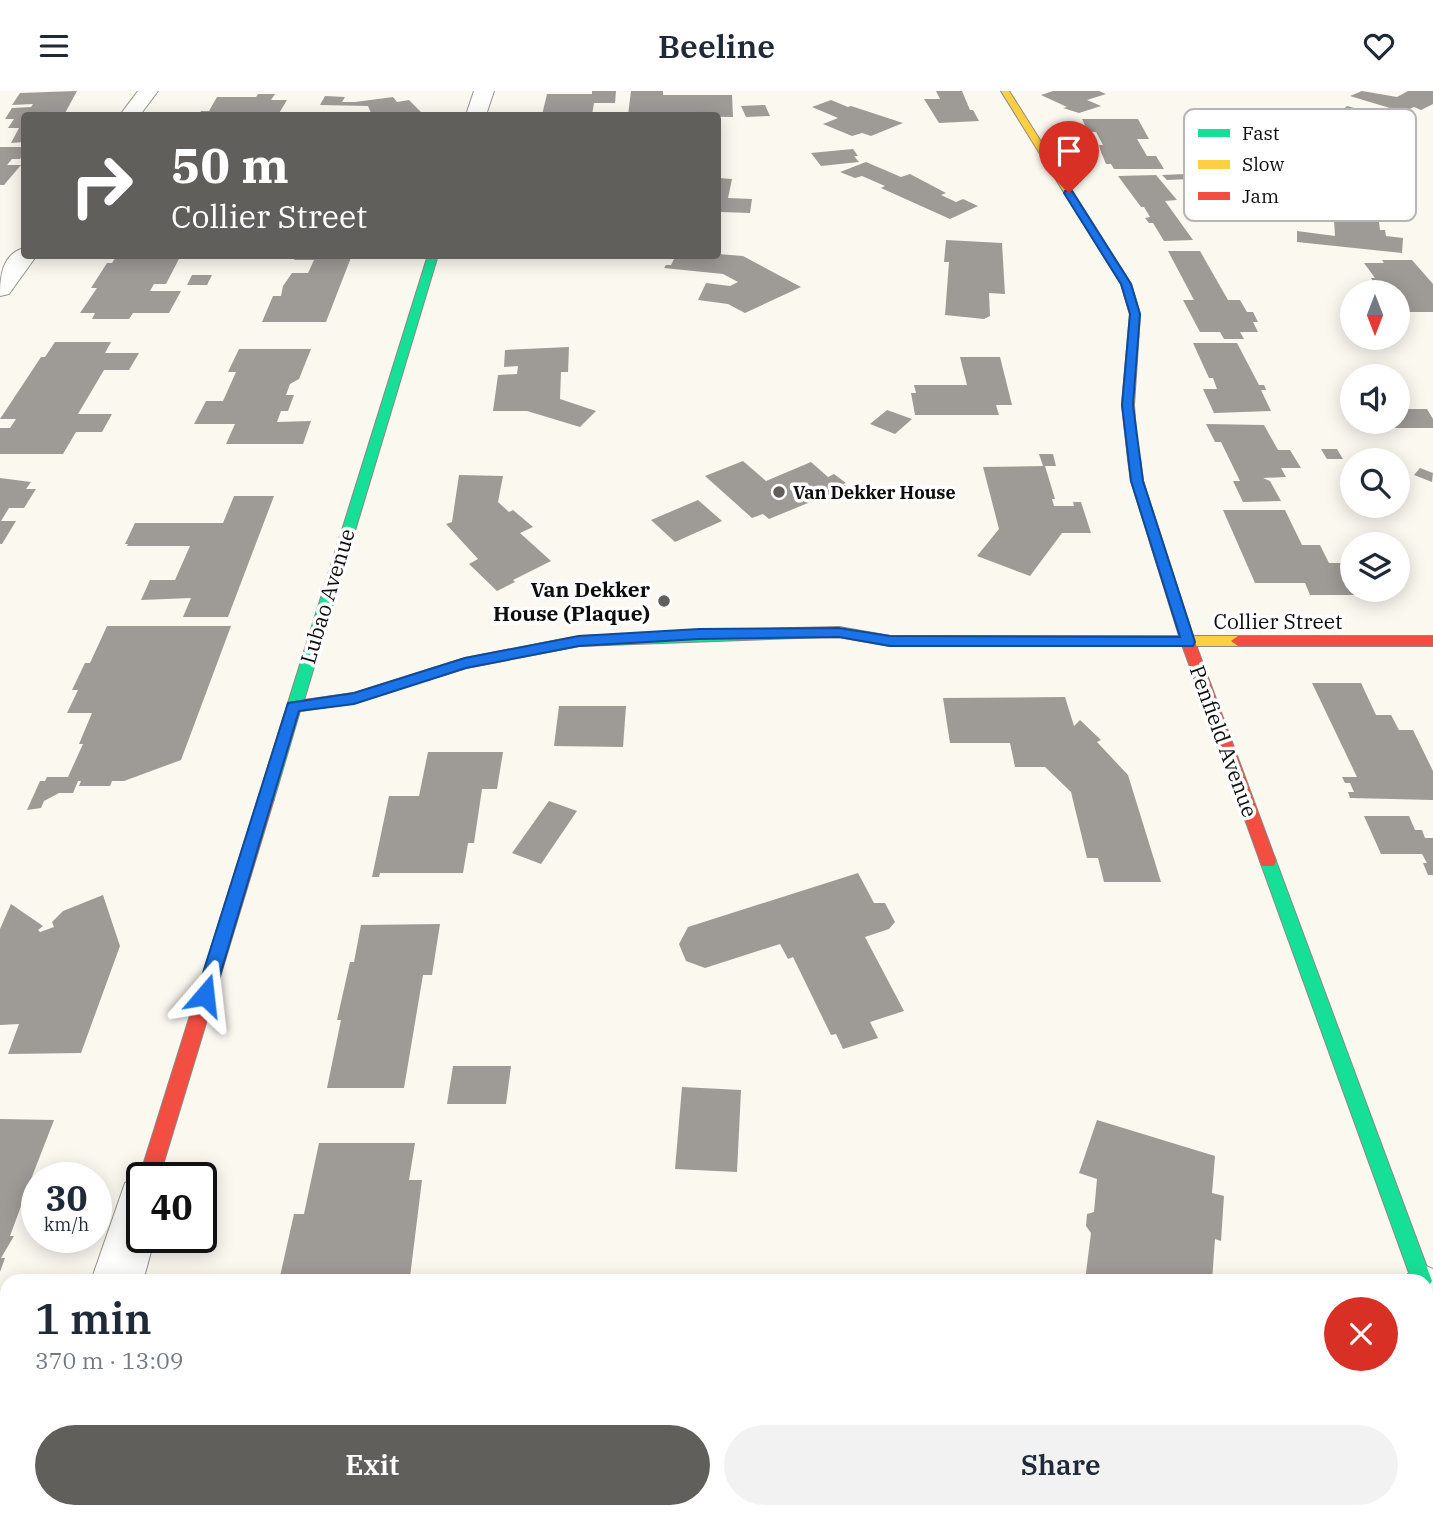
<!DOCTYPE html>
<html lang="en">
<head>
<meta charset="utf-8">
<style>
	body { margin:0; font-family:"IBM Plex Serif",serif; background:#f2f2f3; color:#1f2937; height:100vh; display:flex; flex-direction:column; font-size:26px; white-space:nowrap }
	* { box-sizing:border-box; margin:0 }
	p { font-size:23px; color:#747a83 }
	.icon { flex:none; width:38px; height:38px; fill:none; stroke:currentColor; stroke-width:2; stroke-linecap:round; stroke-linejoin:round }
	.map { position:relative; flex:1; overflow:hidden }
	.sheet { position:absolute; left:0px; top:1183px; width:1433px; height:245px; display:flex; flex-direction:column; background:#fff; border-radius:21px 21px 0 0; box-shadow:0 4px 18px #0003 }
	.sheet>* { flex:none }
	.top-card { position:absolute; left:21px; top:21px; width:700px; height:147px; border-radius:7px; box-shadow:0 4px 18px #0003; background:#605f5c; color:#fff; overflow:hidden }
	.needle { width:46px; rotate:180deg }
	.tools { position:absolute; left:1340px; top:189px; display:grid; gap:14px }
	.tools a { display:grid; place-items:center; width:70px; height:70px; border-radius:50%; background:#fff; box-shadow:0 4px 18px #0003; font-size:35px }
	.speed { position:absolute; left:21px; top:1071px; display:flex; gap:14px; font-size:35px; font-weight:700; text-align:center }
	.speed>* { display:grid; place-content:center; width:91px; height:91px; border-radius:50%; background:#fff; box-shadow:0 4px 18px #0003; line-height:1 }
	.speed small { font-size:18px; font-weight:400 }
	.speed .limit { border:4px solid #111; border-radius:10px; background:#fff; color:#111 }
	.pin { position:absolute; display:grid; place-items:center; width:60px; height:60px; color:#fff; margin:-72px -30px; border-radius:50% 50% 50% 0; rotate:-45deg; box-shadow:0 0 7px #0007 }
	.pin .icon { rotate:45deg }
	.me { position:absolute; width:77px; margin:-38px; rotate:17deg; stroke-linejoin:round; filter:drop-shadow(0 0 5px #0008) }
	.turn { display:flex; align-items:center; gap:24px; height:147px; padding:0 35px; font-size:32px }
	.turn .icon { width:91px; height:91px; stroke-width:2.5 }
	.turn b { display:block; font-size:49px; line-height:60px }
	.round { display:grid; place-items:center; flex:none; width:74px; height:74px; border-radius:37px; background:#f2f2f3 }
	.overview { display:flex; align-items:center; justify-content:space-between; height:119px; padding:0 35px }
	h1 { font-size:42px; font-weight:600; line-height:52px }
	.action { display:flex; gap:14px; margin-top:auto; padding:14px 35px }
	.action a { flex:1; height:80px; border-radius:42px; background:#605f5c; color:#fff; font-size:28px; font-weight:600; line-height:80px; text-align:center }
	.action a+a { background:#f2f2f3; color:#1f2937 }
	header { display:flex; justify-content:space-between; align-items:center; height:91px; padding:0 35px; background:#fff; font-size:32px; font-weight:600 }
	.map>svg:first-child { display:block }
	.building { fill:#9e9a96 }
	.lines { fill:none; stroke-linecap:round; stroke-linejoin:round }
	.street-casing { stroke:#94938f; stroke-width:2 }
	.fast-casing { stroke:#8b8986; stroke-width:2 }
	.slow-casing { stroke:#8b8986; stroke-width:2 }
	.jam-casing { stroke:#8b8986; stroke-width:2 }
	.street { fill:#fefefd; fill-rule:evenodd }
	.fast { fill:#16e098; fill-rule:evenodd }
	.slow { fill:#ffcf43; fill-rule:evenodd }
	.jam { fill:#f24e42; fill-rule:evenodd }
	.route { fill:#1a73e8; stroke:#114b97; stroke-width:2 }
	.poi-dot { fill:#605f5c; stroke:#fff; stroke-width:2.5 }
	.labels { text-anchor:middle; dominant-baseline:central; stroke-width:7; stroke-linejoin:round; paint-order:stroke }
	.far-poi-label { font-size:18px; font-weight:bold; fill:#0d0d0d; stroke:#fff; text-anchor:start }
	.poi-label { font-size:21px; font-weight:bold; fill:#0d0d0d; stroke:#fff; text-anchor:end }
	.street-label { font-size:21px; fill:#0d0d0d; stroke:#fff }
	.key { fill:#fff; stroke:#b6b6b6; stroke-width:2 }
	.key-label { font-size:19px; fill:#0d0d0d }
</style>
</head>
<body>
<header><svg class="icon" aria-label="menu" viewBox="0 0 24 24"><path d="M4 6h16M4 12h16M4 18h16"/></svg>Beeline<svg class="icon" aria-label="heart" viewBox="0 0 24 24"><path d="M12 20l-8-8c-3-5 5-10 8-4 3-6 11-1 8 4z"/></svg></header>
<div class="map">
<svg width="1433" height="1428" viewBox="0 0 1433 1428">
	<rect width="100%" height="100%" fill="#fbf8f0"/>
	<!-- building -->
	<g class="building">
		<path d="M77 0 64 24H24V51L11 52 19 37H8L14 28H5L12 17 31 16 33 13 12 14 20 2Z"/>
		<path d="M592 0H616L615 12H594L592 24H542L547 3H592Z"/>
		<path d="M631 0H663V4H732L733 26 630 24H628Z"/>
		<path d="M936 0H962L970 19H973L979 30 939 32 924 8H940Z"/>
		<path d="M1053 0H1099L1106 3 1087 9 1101 15 1079 22 1063 17 1067 16 1041 4Z"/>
		<path d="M1362 0 1397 6 1408 0H1433V13L1421 19 1414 16 1403 21 1350 5Z"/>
		<path d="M258 3H275L271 9H287L278 24H199L201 20H209L217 6H256Z"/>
		<path d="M325 5 345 6 342 11H355L393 6 397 11 409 9 421 21 420 24H368L371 22 368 15 320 14Z"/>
		<path d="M831 9 848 16 851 15 903 32 871 45 862 42 852 45 823 33 838 27 812 16Z"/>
		<path d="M765 14 770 25 746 26 741 15Z"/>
		<path d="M1347 15 1412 33 1403 41 1383 36 1365 52 1330 43 1342 31 1335 29 1341 24 1338 23Z"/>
		<path d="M1082 28H1138L1149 48H1137L1147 65H1156L1164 78H1114L1111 73H1106L1101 61 1099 54H1103L1096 41H1088Z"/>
		<path d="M0 56H24V63L20 68H12L7 74H21L4 94H0Z"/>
		<path d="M853 58 858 65H854L859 71 821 75 811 62Z"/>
		<path d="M866 71 901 86 910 83 946 102 941 104 956 111 963 108 978 115 950 128 881 97 885 95 862 85 855 87 840 81Z"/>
		<path d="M1186 83 1191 88 1167 89 1162 84Z"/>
		<path d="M1156 84 1177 109 1165 110 1193 149 1164 150 1153 132H1149L1145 127 1150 126 1144 116H1141L1118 85Z"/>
		<path d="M718 87 732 88 728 107 752 108 750 122 720 121 721 117 718 116Z"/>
		<path d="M1330 102 1376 108 1380 139H1385L1386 145 1403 147 1402 162 1297 151V140L1335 145 1333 114 1328 113Z"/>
		<path d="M946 149 1002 152 1005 203 989 202 990 225 984 228 945 224 949 171H944Z"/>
		<path d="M1168 160H1200L1228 209H1240L1247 221H1253L1258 231H1253L1258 241H1240L1244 248H1224L1220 241H1200L1183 209H1194Z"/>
		<path d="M718 163 743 165 801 196 745 222 728 213 698 209 706 192 730 195 738 191 723 183 664 177 666 174H671L676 164Z"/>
		<path d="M117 164H181L166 193H154L150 200H181L169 222H133L129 228H92L95 222H80L97 197H91L107 172H112Z"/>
		<path d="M295 164H352L326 231H262L273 205H281L283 195 292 182H308L314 169H294Z"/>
		<path d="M1382 169H1412L1433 193V221H1398V201H1364L1361 197H1377L1371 187H1375L1364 172H1384Z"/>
		<path d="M192 184H212L207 194H187Z"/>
		<path d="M55 251H111L105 262H139L129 279H104L78 323H112L102 341H76L63 363H0V337H10L16 328H0L41 266H45Z"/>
		<path d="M1193 252H1237L1259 294H1264L1266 299H1261L1271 320 1214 322 1203 298H1217L1213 287H1209Z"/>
		<path d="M569 256 568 281H561L560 308 596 320 580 336 527 320H493L498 284 517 283 518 275 504 276 505 259Z"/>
		<path d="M239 258H311L299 288 290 293 286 304H294L288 320H281L277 331 311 330 303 353H226L235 333H194L206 310H223L236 281H228Z"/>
		<path d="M960 266H1000L1012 314H996L999 324H915L911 302H916L914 294H967Z"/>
		<path d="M1398 318H1427L1433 328V337H1384L1383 335H1365L1363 331H1398Z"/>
		<path d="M887 319 912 328 895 343 870 333Z"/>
		<path d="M1206 333 1264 334 1278 359H1290L1301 377H1281L1286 386 1263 387 1270 390 1281 410 1243 411 1233 390H1240L1221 351H1215Z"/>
		<path d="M1321 358H1337L1343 368H1327Z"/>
		<path d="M1039 363H1053L1056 375H1043Z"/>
		<path d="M743 370 766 390 811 371 828 386 834 383 846 392 843 393 847 396 769 428 763 423 752 427 705 385Z"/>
		<path d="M1045 375 1055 408H1052L1054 415H1074L1073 411H1081L1091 442H1062L1030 485 977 465 999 438 983 376Z"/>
		<path d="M1420 377 1433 382 1432 391 1414 384Z"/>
		<path d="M459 384 503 385 498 411 509 421 513 419 533 436 520 442 551 470 513 489 515 491 497 500 469 473 478 468 446 433 452 431Z"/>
		<path d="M0 387 31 391 26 398H36L24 417H9L1 430H16L2 453H0Z"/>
		<path d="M234 405H274L228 526H183L191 507 141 509 150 489H175L190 455H127L128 453H125L135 432H223Z"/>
		<path d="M698 409 722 430 675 451 651 429Z"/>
		<path d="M1223 419H1285L1302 454H1320L1329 472H1352L1353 499H1366L1368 504H1310L1305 492H1255Z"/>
		<path d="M107 535H231L181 669 124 690H112L110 695H79L81 690H78L73 702H59L44 710 41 717 27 719 40 690H45L47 686H68L83 653H79L92 622H67L78 599H72L85 572H90Z"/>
		<path d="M1312 592H1361L1376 624H1391L1399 639H1413L1433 680V709L1350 707 1348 701H1354L1350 692H1345L1342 686H1357Z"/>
		<path d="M1065 606 1074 635 1080 629 1101 649 1097 651 1128 684 1161 791H1104L1098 767H1087L1071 701 1045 676H1015L1010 652H950L943 607Z"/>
		<path d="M559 615H626L623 656 554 655Z"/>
		<path d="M428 661H503L497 698H482L474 752H468L463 782H380L379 786H372L389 705H419Z"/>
		<path d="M549 710 577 720 541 773 512 762Z"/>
		<path d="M1364 725H1409L1415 739H1422L1425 747H1433V784H1428L1423 772H1427L1422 763H1381Z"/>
		<path d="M858 782 874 812H885L895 831 889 838 865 846 904 920 870 931 878 947 843 958 836 943 831 944 793 866 788 868 780 853 705 877 686 870 679 853 688 836Z"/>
		<path d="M103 804 120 855 81 962 8 963 19 933 0 934V838L11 813 43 835 38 839 40 841 54 836 52 831 63 820Z"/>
		<path d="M440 833 432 884H423L404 997H327L341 929H337L350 871H354L361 834Z"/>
		<path d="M453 975H511L506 1013H447Z"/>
		<path d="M682 996 741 999 737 1081 675 1078Z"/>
		<path d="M0 1028 54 1029 28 1096H32L28 1107H24L10 1145H14L1 1167H5L0 1181Z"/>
		<path d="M1097 1029 1215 1065 1212 1102 1224 1105 1221 1150 1215 1148 1212 1190H1085L1091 1142 1086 1135 1087 1123 1094 1121 1097 1088 1079 1082Z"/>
		<path d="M319 1052H415L409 1089H422L410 1186H397L396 1190H279L294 1123H304Z"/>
		<path d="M236 1421H358L357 1428H234Z"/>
	</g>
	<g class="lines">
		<!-- street casing -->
		<g class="street-casing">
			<g id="street">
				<path d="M138 0H158L140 24H120Z"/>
				<path d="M474 0H494L486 24H466Z"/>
				<path d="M24 157V164H37L9 203 0 205C0 186 2 163 24 157Z"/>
				<path d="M142 1085 147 1087H142V1146H155L143 1190H91L125 1092Z"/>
				<path d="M1426 1175 1433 1178V1246L1426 1243V1190H1405L1408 1183Z"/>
				<path d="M17 1421H75L73 1428H15Z"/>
			</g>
		</g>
		<!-- fast casing -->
		<g class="fast-casing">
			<g id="fast">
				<path d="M428 164H438L304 609 354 602 465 567 579 545 795 537 802 542 795 547 579 555 466 577 354 612 300 620 274 708 272 712H260L258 708Z"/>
				<path d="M1268 763 1274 765 1276 770 1432 1190 1426 1199V1190H1412L1260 770 1262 765Z"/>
			</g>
		</g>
		<!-- slow casing -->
		<g class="slow-casing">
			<g id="slow">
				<path d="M1001 0H1009L1131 193 1140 223 1134 314 1138 371H1130L1128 368 1122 314 1130 223 1121 193Z"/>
				<path d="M839 536 890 545H1238L1245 550 1238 555H890L839 546 795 547 788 542 795 537Z"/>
			</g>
		</g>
		<!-- jam casing -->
		<g class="jam-casing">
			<g id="jam">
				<path d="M1134 364 1140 368 1143 390 1195 551 1276 770 1274 775H1262L1260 770 1181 551 1131 390 1128 368Z"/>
				<path d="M1238 545H1433V555H1238L1231 550Z"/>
				<path d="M266 702 272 704 274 708 159 1087H142V1093L139 1087 258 708 260 704Z"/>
			</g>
		</g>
		<!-- street -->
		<use href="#street" class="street"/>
		<!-- fast -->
		<use href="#fast" class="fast"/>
		<!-- slow -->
		<use href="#slow" class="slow"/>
		<!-- jam -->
		<use href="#jam" class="jam"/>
	</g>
	<!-- route -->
	<path class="route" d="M1065 100H1072L1131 193 1140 223 1133 314 1143 390 1195 551 1193 555H890L839 546 699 548 579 555 466 577 354 613 299 620 214 904 211 909 205 912 198 909 196 904 288 612 354 602 465 567 579 545 699 538 839 537 890 545 1180 546 1131 390 1122 314 1130 223 1121 193 1064 102Z"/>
	<!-- markers -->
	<g class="poi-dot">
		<circle cx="779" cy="401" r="7"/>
		<circle cx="664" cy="510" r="7"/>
	</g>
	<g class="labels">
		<!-- far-poi labels -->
		<g class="far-poi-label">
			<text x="793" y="401">Van Dekker House</text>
		</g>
		<!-- poi labels -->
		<g class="poi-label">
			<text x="650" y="498">Van Dekker<tspan x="650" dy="24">House (Plaque)</tspan></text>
		</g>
		<!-- street labels -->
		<g class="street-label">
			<text transform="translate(327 505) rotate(-73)">Lubao Avenue</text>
			<text x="1278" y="530">Collier Street</text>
			<text transform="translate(1224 650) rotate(70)">Penfield Avenue</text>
		</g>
	</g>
	<!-- legend -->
	<rect x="1184" y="18" width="232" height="112" rx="10" class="key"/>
	<rect x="1198" y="38" width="32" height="8" fill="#16e098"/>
	<rect x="1198" y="69" width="32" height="9" fill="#ffcf43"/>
	<rect x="1198" y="101" width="32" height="8" fill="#f24e42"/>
	<g class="key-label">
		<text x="1242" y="49">Fast</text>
		<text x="1242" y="80">Slow</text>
		<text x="1242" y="112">Jam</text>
	</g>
</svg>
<div class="tools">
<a><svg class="needle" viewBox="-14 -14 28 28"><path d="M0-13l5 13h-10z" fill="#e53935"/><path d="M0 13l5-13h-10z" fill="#747a83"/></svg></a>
<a><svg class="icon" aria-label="sound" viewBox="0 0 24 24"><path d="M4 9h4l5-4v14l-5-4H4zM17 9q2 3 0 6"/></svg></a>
<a><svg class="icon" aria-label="search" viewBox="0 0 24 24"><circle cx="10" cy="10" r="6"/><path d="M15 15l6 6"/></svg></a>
<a><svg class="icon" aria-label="layers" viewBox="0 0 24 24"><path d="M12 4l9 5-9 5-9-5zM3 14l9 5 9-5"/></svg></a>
</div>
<div class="speed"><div>30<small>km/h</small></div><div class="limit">40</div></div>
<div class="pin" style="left:1069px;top:102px;background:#d93025"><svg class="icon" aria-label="arrive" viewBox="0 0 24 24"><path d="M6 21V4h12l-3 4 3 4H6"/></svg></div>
<svg class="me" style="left:205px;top:904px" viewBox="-20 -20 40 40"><path d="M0-17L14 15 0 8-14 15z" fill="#1a73e8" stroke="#fff" stroke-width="4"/></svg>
<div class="top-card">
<div class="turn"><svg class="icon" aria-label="right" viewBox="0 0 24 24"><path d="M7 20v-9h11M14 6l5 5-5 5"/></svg><div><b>50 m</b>Collier Street</div></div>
</div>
<section class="sheet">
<div class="overview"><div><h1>1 min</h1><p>370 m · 13:09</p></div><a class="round" style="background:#d93025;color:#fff"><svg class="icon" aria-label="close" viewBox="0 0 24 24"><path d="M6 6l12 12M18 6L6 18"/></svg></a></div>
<div class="action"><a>Exit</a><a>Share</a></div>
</section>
</div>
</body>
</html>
